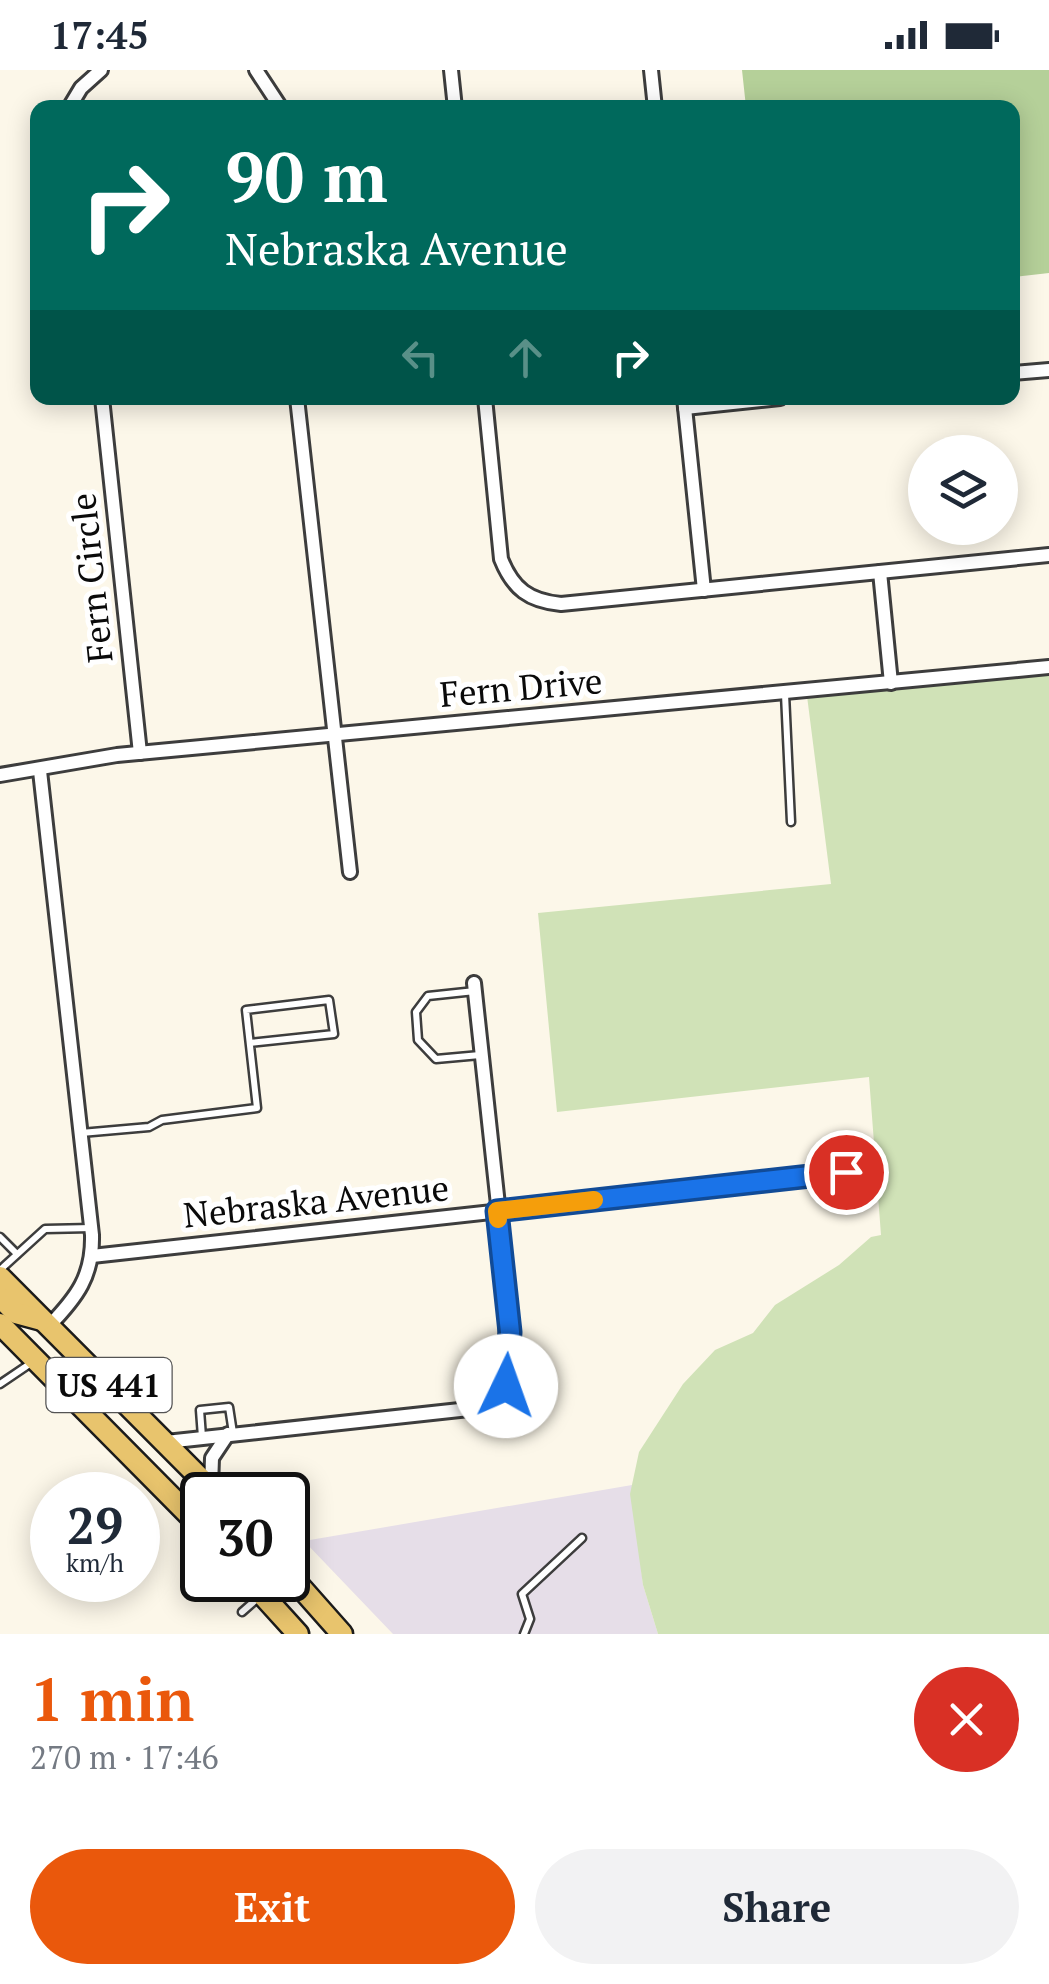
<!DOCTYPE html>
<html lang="en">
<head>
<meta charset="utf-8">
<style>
	body { margin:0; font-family:"PT Serif",serif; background:#f2f2f3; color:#1f2937; height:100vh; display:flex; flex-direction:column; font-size:38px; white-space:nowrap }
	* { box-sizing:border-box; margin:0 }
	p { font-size:32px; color:#747a83 }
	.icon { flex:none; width:55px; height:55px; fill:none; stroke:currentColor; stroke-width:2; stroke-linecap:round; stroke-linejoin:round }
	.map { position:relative; height:1564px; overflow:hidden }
	.drawer { display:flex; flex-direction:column; background:#fff; flex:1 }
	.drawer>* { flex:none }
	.guide { position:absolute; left:30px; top:30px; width:990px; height:305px; border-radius:20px; box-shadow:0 5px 25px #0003; background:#00695c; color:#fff; overflow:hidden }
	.controls { position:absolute; left:908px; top:365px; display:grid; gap:20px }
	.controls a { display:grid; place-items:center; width:110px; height:110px; border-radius:50%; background:#fff; box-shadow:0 5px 25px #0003; font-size:50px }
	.speed { position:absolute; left:30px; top:1402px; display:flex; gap:20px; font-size:50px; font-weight:700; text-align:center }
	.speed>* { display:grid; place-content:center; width:130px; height:130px; border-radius:50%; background:#fff; box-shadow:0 5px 25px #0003; line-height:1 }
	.speed small { font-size:25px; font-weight:400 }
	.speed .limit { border:5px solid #111; border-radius:15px; background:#fff; color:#111 }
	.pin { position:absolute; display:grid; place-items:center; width:85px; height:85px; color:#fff; margin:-42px; border:5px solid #fff; border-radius:50%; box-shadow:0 2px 10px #0007 }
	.me { position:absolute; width:110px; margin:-55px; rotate:3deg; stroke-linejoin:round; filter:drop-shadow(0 0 8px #0008) }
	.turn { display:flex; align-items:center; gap:35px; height:210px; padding:0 30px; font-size:45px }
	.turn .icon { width:130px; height:130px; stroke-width:2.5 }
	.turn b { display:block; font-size:70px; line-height:85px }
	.lanes { display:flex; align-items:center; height:95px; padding:0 30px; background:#0003; justify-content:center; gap:50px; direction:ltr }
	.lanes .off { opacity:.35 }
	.round { display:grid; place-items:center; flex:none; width:105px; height:105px; border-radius:52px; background:#f2f2f3 }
	.headline { display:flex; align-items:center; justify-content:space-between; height:170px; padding:0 30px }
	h1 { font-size:60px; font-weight:700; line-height:75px; color:#ea580c }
	.cta { display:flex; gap:20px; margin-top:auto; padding:20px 30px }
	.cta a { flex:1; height:115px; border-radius:60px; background:#ea580c; color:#fff; font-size:40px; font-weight:700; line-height:115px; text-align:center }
	.cta a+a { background:#f2f2f3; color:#1f2937 }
	.status { display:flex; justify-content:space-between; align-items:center; height:70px; padding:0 50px; background:#fff; direction:ltr }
	.status svg { height:28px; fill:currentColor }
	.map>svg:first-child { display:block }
	.industrial { fill:#e6dee8 }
	.green { fill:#d0e2b7 }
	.forest { fill:#b5d099 }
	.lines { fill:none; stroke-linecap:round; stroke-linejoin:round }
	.service-casing { stroke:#3d3d3d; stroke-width:11 }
	.minor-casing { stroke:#3d3d3d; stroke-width:18 }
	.primary-casing { stroke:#1b1b1b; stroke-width:25 }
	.service { stroke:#fff; stroke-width:6 }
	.minor { stroke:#fff; stroke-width:12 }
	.primary { stroke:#e8c46d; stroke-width:20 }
	.route-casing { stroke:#114b97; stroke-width:25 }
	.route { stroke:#1a73e8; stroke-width:18 }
	.slow { stroke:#f59e0b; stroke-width:18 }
	.labels { text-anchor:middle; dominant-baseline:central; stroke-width:10; stroke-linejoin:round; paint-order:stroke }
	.shield { fill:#fff; stroke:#545454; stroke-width:2.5 }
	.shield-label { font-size:32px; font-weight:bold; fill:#0a0a0a }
	.street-label { font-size:35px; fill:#0a0a0a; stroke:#fff }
</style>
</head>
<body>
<div class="status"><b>17:45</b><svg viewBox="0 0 49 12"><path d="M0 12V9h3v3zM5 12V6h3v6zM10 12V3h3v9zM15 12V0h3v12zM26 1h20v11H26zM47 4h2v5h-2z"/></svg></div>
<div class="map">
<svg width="1049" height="1564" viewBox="0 0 1049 1564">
	<rect width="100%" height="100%" fill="#fcf7e9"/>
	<!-- industrial -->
	<path class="industrial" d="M632 1415 643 1515 658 1564H393L304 1471Z"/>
	<!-- green -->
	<path class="green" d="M1049 599V1564H658L643 1515 630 1424 639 1382 683 1314 715 1280 753 1263 775 1235 839 1195 871 1167 881 1165 869 1007 557 1042 538 843 831 814 807 626Z"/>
	<!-- forest -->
	<path class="forest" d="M742 0H1049V203L1013 207 1012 38 746 37Z"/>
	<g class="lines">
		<!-- service casing -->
		<g class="service-casing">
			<g id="service">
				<path d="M785 624 791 752"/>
				<path d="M475 921 428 926 416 942 418 970 436 989 480 985"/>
				<path d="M81 1063 149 1057 162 1050 257 1038 246 940 329 930 334 964 250 973"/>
				<path d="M0 1167 17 1184"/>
				<path d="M0 1200 45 1159 92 1158"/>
				<path d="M0 1314 31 1293"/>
				<path d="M202 1367 200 1340 229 1337 233 1363"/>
				<path d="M242 1542 258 1528"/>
				<path d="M524 1564 530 1549 522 1524 582 1468"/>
			</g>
		</g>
		<!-- minor casing -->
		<g class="minor-casing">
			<g id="minor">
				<path d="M256 0 281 38"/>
				<path d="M451 0 455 38"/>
				<path d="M651 0 655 38"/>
				<path d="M69 38 81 18 101 0"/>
				<path d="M1012 303 1049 300"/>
				<path d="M102 328 140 683"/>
				<path d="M297 328 350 802"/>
				<path d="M485 328 501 489C513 519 529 531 561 534L1049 485"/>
				<path d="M684 328 704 520"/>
				<path d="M685 338 780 328"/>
				<path d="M880 502 891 613"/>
				<path d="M40 701 92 1165C93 1206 77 1227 49 1256"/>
				<path d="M0 705 117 685 1049 597"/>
				<path d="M92 1186 846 1103"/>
				<path d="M166 1372 469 1339 494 1329 506 1315 507 1218 474 913"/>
				<path d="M211 1417 212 1388 228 1364"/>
			</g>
		</g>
		<!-- primary casing -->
		<g class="primary-casing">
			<g id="primary">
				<path d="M0 1207 217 1425"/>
				<path d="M0 1227 16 1243 42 1250"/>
				<path d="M0 1254 202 1458"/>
				<path d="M288 1503 342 1564"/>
				<path d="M249 1510 298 1564"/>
			</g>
		</g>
		<!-- service -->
		<use href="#service" class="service"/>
		<!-- minor -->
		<use href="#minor" class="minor"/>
		<!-- primary -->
		<use href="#primary" class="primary"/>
	</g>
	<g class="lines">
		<!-- route casing -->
		<g class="route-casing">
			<path id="route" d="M506 1316 510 1262 497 1141 846 1102"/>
		</g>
		<!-- route -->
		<use href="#route" class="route"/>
		<!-- slow -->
		<path class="slow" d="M498 1149 497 1141 594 1130"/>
	</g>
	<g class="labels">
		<!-- shield labels -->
		<rect class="shield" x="46.5" y="1288" width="125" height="54" rx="8"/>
		<g class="shield-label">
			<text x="109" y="1315">US 441</text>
		</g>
		<!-- street labels -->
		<g class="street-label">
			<text transform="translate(91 508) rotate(-96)">Fern Circle</text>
			<text transform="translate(521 617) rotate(-5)">Fern Drive</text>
			<text transform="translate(316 1131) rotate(-6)">Nebraska Avenue</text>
		</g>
	</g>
</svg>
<div class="controls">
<a><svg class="icon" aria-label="layers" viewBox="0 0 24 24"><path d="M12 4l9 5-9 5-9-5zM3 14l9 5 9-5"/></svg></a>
</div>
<div class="speed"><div>29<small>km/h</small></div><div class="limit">30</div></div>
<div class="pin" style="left:846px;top:1102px;background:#d93025"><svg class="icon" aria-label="arrive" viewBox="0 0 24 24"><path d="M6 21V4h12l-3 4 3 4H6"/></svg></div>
<svg class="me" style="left:506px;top:1316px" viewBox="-20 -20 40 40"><circle r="19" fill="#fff"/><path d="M0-13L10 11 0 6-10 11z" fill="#1a73e8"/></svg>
<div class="guide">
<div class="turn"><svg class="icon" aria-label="right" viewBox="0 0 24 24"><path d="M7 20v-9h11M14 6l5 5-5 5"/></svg><div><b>90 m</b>Nebraska Avenue</div></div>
<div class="lanes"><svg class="icon off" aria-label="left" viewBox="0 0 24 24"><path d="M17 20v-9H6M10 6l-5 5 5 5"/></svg><svg class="icon off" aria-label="ahead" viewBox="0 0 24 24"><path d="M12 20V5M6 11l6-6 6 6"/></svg><svg class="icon" aria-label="right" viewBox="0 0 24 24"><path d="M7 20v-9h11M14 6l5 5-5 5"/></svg></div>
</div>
</div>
<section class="drawer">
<div class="headline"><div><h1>1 min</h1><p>270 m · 17:46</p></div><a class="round" style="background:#d93025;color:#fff"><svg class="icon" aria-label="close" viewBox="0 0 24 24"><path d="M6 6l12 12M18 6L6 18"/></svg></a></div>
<div class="cta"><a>Exit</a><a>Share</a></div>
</section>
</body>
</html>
